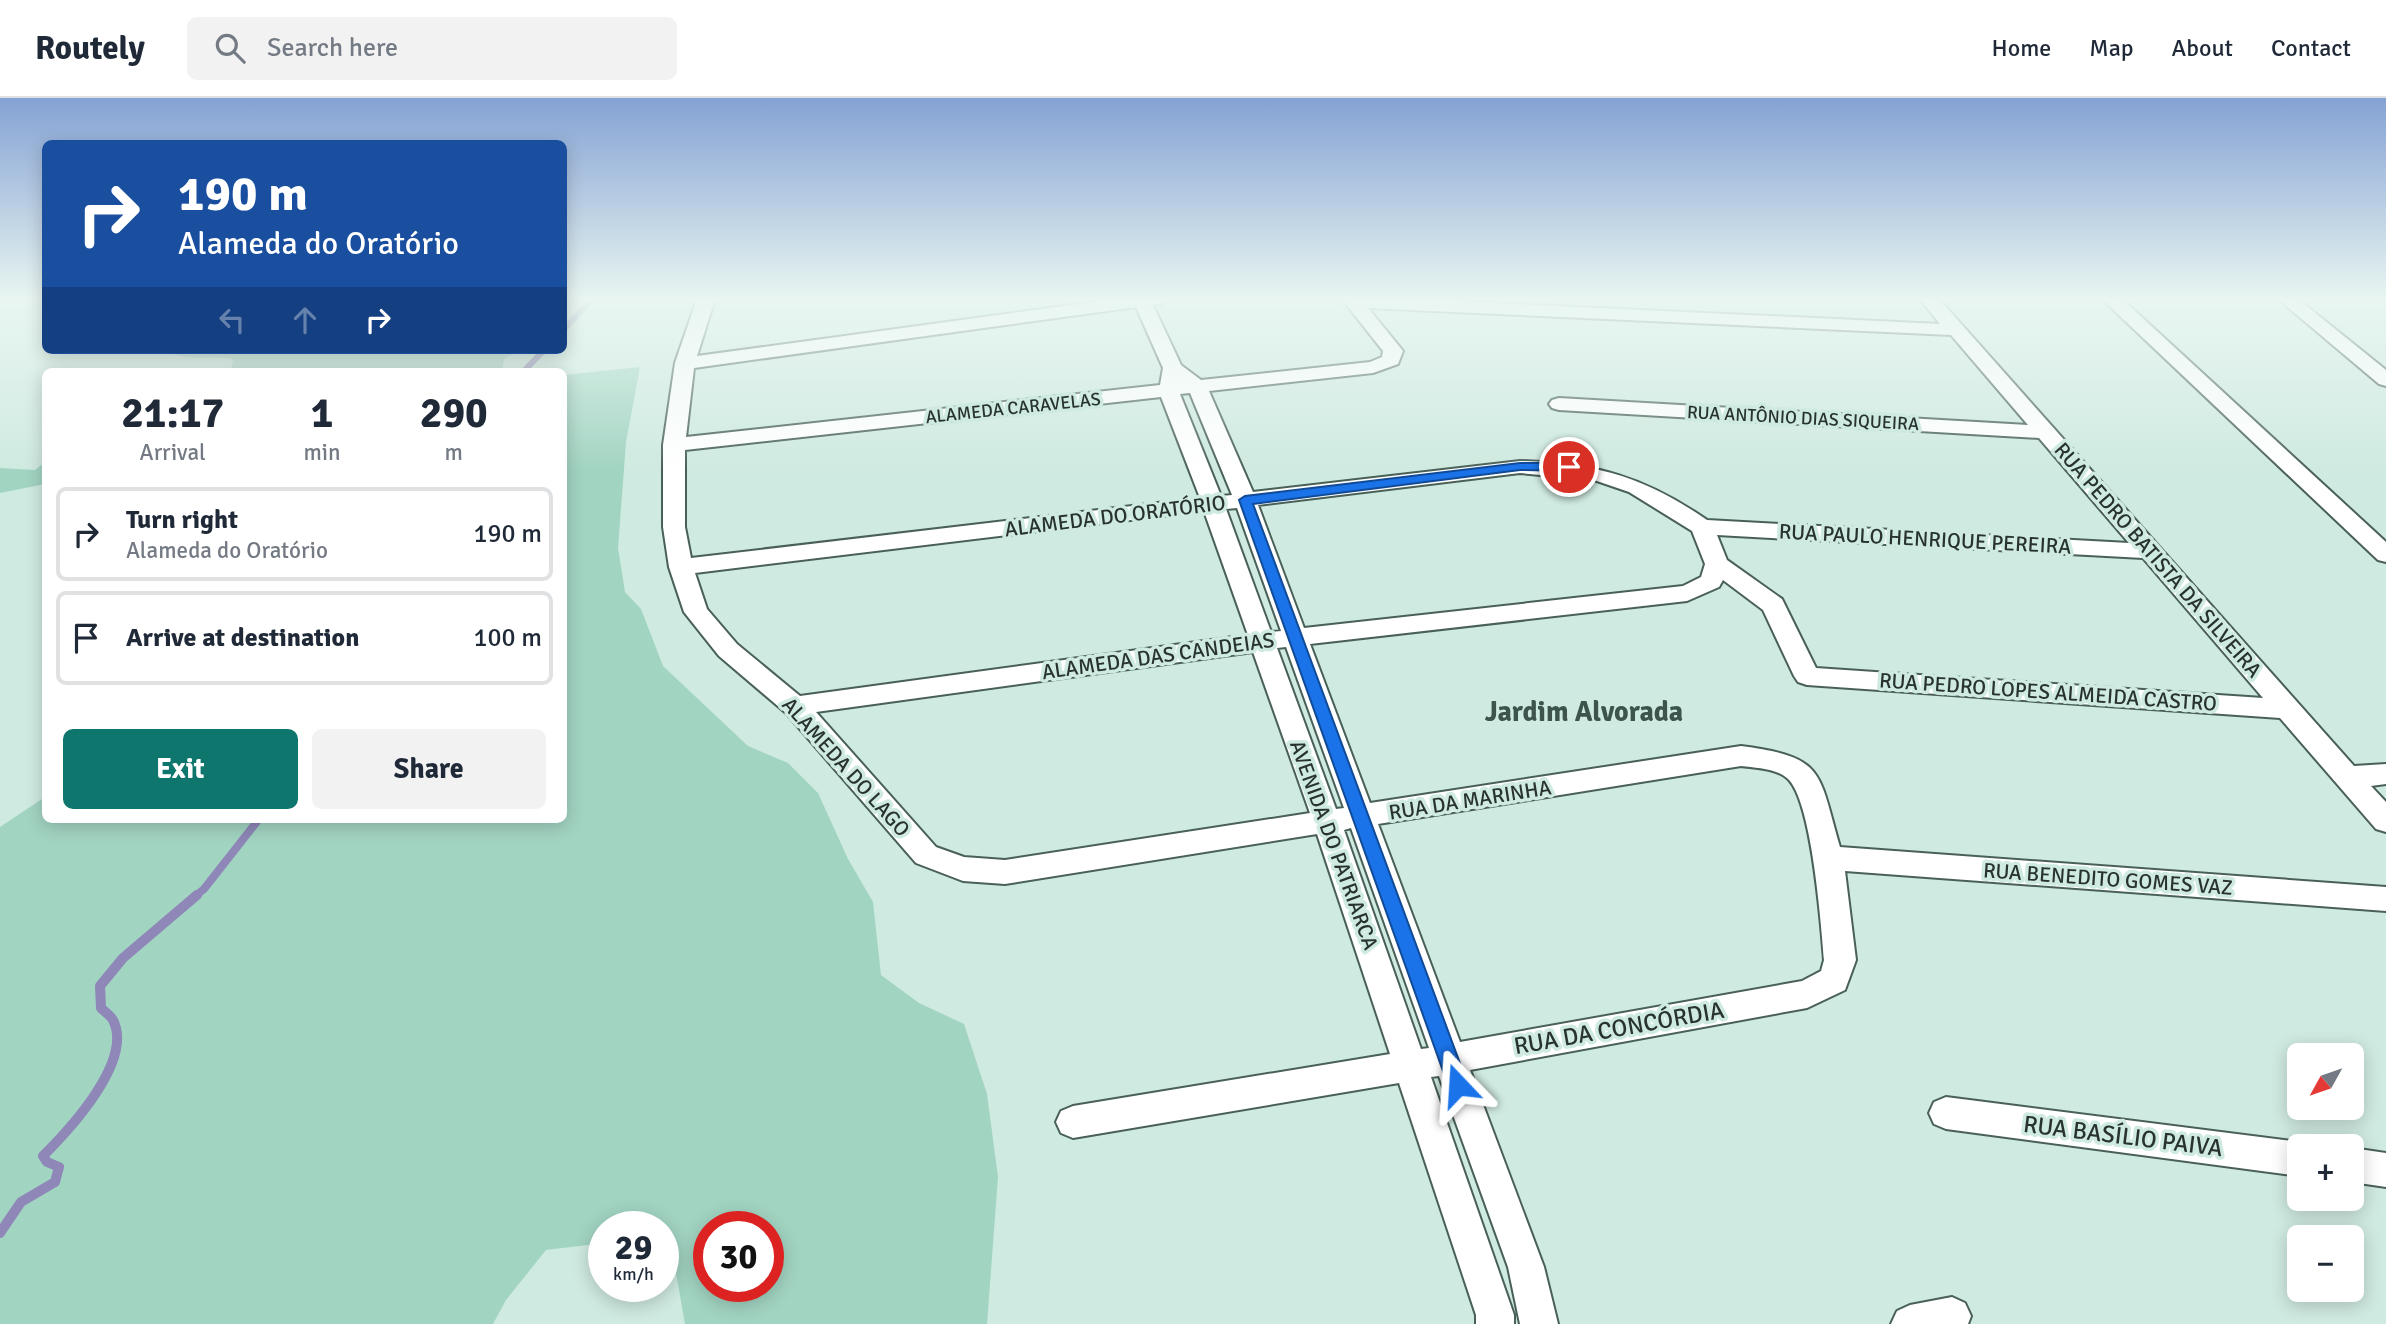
<!DOCTYPE html>
<html lang="en">
<head>
<meta charset="utf-8">
<style>
	body { margin:0; font-family:Signika,sans-serif; background:#f2f2f3; color:#1f2937; height:100vh; display:flex; flex-direction:column; font-size:26px; white-space:nowrap }
	* { box-sizing:border-box; margin:0 }
	p { font-size:23px; color:#747a83 }
	.icon { flex:none; width:38px; height:38px; fill:none; stroke:currentColor; stroke-width:2; stroke-linecap:round; stroke-linejoin:round }
	.map { position:relative; flex:1; overflow:hidden }
	.drawer { position:absolute; left:42px; top:270px; width:525px; height:455px; display:flex; flex-direction:column; background:#fff; border-radius:10px; box-shadow:0 4px 18px #0003 }
	.drawer>* { flex:none }
	.hud { position:absolute; left:42px; top:42px; width:525px; height:214px; border-radius:10px; box-shadow:0 4px 18px #0003; background:#1a4fa0; color:#fff; overflow:hidden }
	.needle { width:46px; rotate:230deg }
	.controls { position:absolute; left:2287px; top:945px; display:grid; gap:14px }
	.controls a { display:grid; place-items:center; width:77px; height:77px; border-radius:10px; background:#fff; box-shadow:0 4px 18px #0003; font-size:35px }
	.speed { position:absolute; left:588px; top:1113px; display:flex; gap:14px; font-size:35px; font-weight:700; text-align:center }
	.speed>* { display:grid; place-content:center; width:91px; height:91px; border-radius:50%; background:#fff; box-shadow:0 4px 18px #0003; line-height:1 }
	.speed small { font-size:18px; font-weight:400 }
	.speed .limit { border:10px solid #d22; background:#fff; color:#111 }
	.pin { position:absolute; display:grid; place-items:center; width:60px; height:60px; color:#fff; margin:-30px; border:4px solid #fff; border-radius:50%; box-shadow:0 2px 7px #0007 }
	.me { position:absolute; width:77px; margin:-38px; rotate:340deg; stroke-linejoin:round; filter:drop-shadow(0 0 5px #0008) }
	.turn { display:flex; align-items:center; gap:24px; height:147px; padding:0 21px; font-size:32px }
	.turn .icon { width:91px; height:91px; stroke-width:2.5 }
	.turn b { display:block; font-size:49px; line-height:60px }
	.lanes { display:flex; align-items:center; height:66px; padding:0 21px; background:#0003; justify-content:center; gap:35px; direction:ltr }
	.lanes .off { opacity:.35 }
	.eta { display:flex; justify-content:space-evenly; align-items:center; height:119px; text-align:center }
	.eta b { font-size:42px; font-weight:700; line-height:49px }
	.button { display:flex; gap:14px; margin-top:auto; padding:14px 21px }
	.button a { flex:1; height:80px; border-radius:10px; background:#0f766e; color:#fff; font-size:28px; font-weight:700; line-height:80px; text-align:center }
	.button a+a { background:#f2f2f3; color:#1f2937 }
	ul { padding:0; list-style:none }
	li { display:flex; align-items:center; gap:21px; height:94px; margin:0 14px 10px; padding:0 7px; border:4px solid #e0e1e3; border-radius:10px }
	li div { flex:1 }
	li b { display:block; font-size:26px }
	li em { font-style:normal }
	header { display:flex; align-items:center; gap:42px; box-sizing:border-box; height:98px; padding:0 35px; background:#fff; border-bottom:2px solid #e0e1e3 }
	header strong { font-size:33px }
	nav { display:flex; gap:38px; margin-inline-start:auto; font-size:24px }
	.search { width:490px; height:63px; background:#f2f2f3; display:flex; align-items:center; gap:18px; box-sizing:border-box; padding:0 24px; border-radius:10px; color:#747a83; font-size:26px }
	.map>svg:first-child { display:block }
	.green { fill:#a2d4c2; fill-rule:evenodd }
	.lines { fill:none; stroke-linecap:round; stroke-linejoin:round }
	.stream-far2 { stroke:#8e87b7; stroke-width:6 }
	.stream-far1 { stroke:#8e87b7; stroke-width:8 }
	.stream { stroke:#8e87b7; stroke-width:10 }
	.minor-casing { stroke:#496057; stroke-width:4 }
	.minor { fill:#fff; fill-rule:evenodd }
	.route { fill:#1a73e8; stroke:#114b97; stroke-width:2 }
	.labels { text-anchor:middle; dominant-baseline:central; stroke-width:7; stroke-linejoin:round; paint-order:stroke }
	.far-street-label { font-size:18px; fill:#28332f; stroke:#cfeae0 }
	.street-label { font-size:21px; fill:#28332f; stroke:#cfeae0 }
	.near-street-label { font-size:24px; fill:#28332f; stroke:#cfeae0 }
	.district-label { font-size:28px; font-weight:bold; fill:#3d544c; stroke:#cfeae0 }
</style>
</head>
<body>
<header>
<strong>Routely</strong>
<div class="search"><svg class="icon" aria-label="search" viewBox="0 0 24 24"><circle cx="10" cy="10" r="6"/><path d="M15 15l6 6"/></svg>Search here</div>
<nav><a>Home</a><a>Map</a><a>About</a><a>Contact</a></nav>
</header>
<div class="map">
<svg width="2386" height="1226" viewBox="0 0 2386 1226">
	<rect width="100%" height="100%" fill="#cfeae0"/>
	<!-- green -->
	<g class="green">
		<path d="M176 252H519L504 261 502 273H231L233 261C213 257 193 263 175 256Z"/>
		<path d="M640 269 626 344 618 450 625 494 641 511 663 568 748 648 788 665 818 695 848 761 873 804 881 877 919 905 964 926 987 996 998 1079 987 1226H685L676 1175 663 1167V1129H604V1145L546 1152 506 1202 493 1226H0V729L45 699 46 721H564V277ZM709 1129H768V1188H709Z"/>
		<path d="M45 364V386L0 395V370L35 372Z"/>
	</g>
	<g class="lines">
		<!-- stream-far2 -->
		<g class="stream-far2">
			<path d="M564 231 592 201"/>
			<path d="M524 273 544 252"/>
		</g>
		<!-- stream-far1 -->
		<path class="stream-far1" d="M194 799 204 791 259 721"/>
		<!-- stream -->
		<path class="stream" d="M0 1135 21 1104 55 1084 59 1069 47 1064 43 1058C69 1032 134 963 113 922 111 918 104 913 101 910L100 888 123 860 197 797"/>
		<!-- minor casing -->
		<g class="minor-casing">
			<g id="minor">
				<path d="M697 201H715L697 258 1116 201H1166L1163 205 1153 207 1181 267 1201 282 1370 264 1382 259 1383 253 1342 201H1409L1940 226 1920 201H1939L2354 668 2386 666V686L2371 688 2386 704V734L2376 731 2280 620 1807 587 1798 584 1794 578 1763 512 1723 482 1719 489 1687 503 1310 546 1370 705 1741 648C1826 659 1818 674 1840 749L2386 789V813L1845 773 1856 862 1845 892 1807 910 1470 972 1544 1169 1558 1226H1520L1508 1169 1439 978 1431 979 1514 1217V1226H1476V1217L1399 985 1073 1040 1061 1035 1056 1024 1061 1013 1073 1008 1390 956 1317 736 1005 786 963 783 916 765 786 615 719 558 684 514 669 469 663 429V347L675 265ZM1136 209 1163 270 1160 287 686 339 694 270ZM1368 210 1951 237 2028 327 1559 300 1552 302 1549 306 1552 310 1559 312 2039 340 2129 445 1707 422C1645 379 1595 365 1520 363L1253 394 1209 293 1373 275 1398 266 1403 253ZM1190 295 1232 397 1221 398 1180 296ZM1161 299 1200 400 691 460 685 429V352ZM1520 375 1594 382 1629 394 1692 433 1705 466 1701 479 1683 488 1304 530 1258 407ZM1237 410 1281 533 1271 534 1226 411ZM1204 413 1248 537 800 598 737 546 707 511 695 475ZM1717 437 2143 460 2263 600 1816 570 1782 501 1727 462ZM1286 549 1344 710 1336 711 1277 550ZM1253 554 1310 715 1005 762 964 759 936 749 816 614ZM1741 668C1756 670 1775 670 1787 680 1812 701 1821 826 1824 862L1821 873 1802 883 1460 944 1378 726ZM1351 730 1429 950 1421 951 1344 732Z"/>
				<path d="M2102 201H2122L2386 444V464L2378 462Z"/>
				<path d="M2278 201H2298L2386 272V288L2379 286Z"/>
				<path d="M1946 999 2300 1044 2310 1048H2300V1078L1946 1031 1934 1026 1929 1015 1934 1004Z"/>
				<path d="M2352 1050 2386 1055V1089L2352 1084Z"/>
				<path d="M1952 1199 1965 1205 1971 1218 1968 1226H1891L1897 1213 1910 1207Z"/>
			</g>
		</g>
		<!-- minor -->
		<use href="#minor" class="minor"/>
	</g>
	<!-- sky -->
	<linearGradient id="sky" x2="0" y2="1"><stop stop-color="#84a2d4"/><stop offset="0.54" stop-color="#e9f6f1"/><stop offset="1" stop-color="#e9f6f1" stop-opacity="0"/></linearGradient>
	<rect width="2386" height="373" fill="url(#sky)"/>
	<!-- route -->
	<path class="route" d="M1520 365H1569L1576 369 1569 373 1520 372 1253 406 1468 987 1465 993 1458 996 1451 993 1448 987 1239 402 1245 398Z"/>
	<g class="labels">
		<!-- far-street labels -->
		<g class="far-street-label">
			<text transform="translate(1013 310) rotate(-6)">ALAMEDA CARAVELAS</text>
			<text transform="translate(1803 320) rotate(3)">RUA ANTÔNIO DIAS SIQUEIRA</text>
		</g>
		<!-- street labels -->
		<g class="street-label">
			<text transform="translate(1115 418) rotate(-7)">ALAMEDA DO ORATÓRIO</text>
			<text transform="translate(1925 441) rotate(3)">RUA PAULO HENRIQUE PEREIRA</text>
			<text transform="translate(2158 462) rotate(49)">RUA PEDRO BATISTA DA SILVEIRA</text>
			<text transform="translate(1158 558) rotate(-8)">ALAMEDA DAS CANDEIAS</text>
			<text transform="translate(2048 594) rotate(4)">RUA PEDRO LOPES ALMEIDA CASTRO</text>
			<text transform="translate(846 669) rotate(48)">ALAMEDA DO LAGO</text>
			<text transform="translate(1470 702) rotate(-9)">RUA DA MARINHA</text>
			<text transform="translate(1334 747) rotate(70)">AVENIDA DO PATRIARCA</text>
			<text transform="translate(2108 781) rotate(4)">RUA BENEDITO GOMES VAZ</text>
		</g>
		<!-- near-street labels -->
		<g class="near-street-label">
			<text transform="translate(1619 930) rotate(-10)">RUA DA CONCÓRDIA</text>
			<text transform="translate(2123 1038) rotate(7)">RUA BASÍLIO PAIVA</text>
		</g>
		<!-- district labels -->
		<g class="district-label">
			<text x="1584" y="614">Jardim Alvorada</text>
		</g>
	</g>
</svg>
<div class="controls">
<a><svg class="needle" viewBox="-14 -14 28 28"><path d="M0-13l5 13h-10z" fill="#e53935"/><path d="M0 13l5-13h-10z" fill="#747a83"/></svg></a>
<a>+</a>
<a>−</a>
</div>
<div class="speed"><div>29<small>km/h</small></div><div class="limit">30</div></div>
<div class="pin" style="left:1569px;top:369px;background:#d93025"><svg class="icon" aria-label="arrive" viewBox="0 0 24 24"><path d="M6 21V4h12l-3 4 3 4H6"/></svg></div>
<svg class="me" style="left:1458px;top:987px" viewBox="-20 -20 40 40"><path d="M0-17L14 15 0 8-14 15z" fill="#1a73e8" stroke="#fff" stroke-width="4"/></svg>
<div class="hud">
<div class="turn"><svg class="icon" aria-label="right" viewBox="0 0 24 24"><path d="M7 20v-9h11M14 6l5 5-5 5"/></svg><div><b>190 m</b>Alameda do Oratório</div></div>
<div class="lanes"><svg class="icon off" aria-label="left" viewBox="0 0 24 24"><path d="M17 20v-9H6M10 6l-5 5 5 5"/></svg><svg class="icon off" aria-label="ahead" viewBox="0 0 24 24"><path d="M12 20V5M6 11l6-6 6 6"/></svg><svg class="icon" aria-label="right" viewBox="0 0 24 24"><path d="M7 20v-9h11M14 6l5 5-5 5"/></svg></div>
</div>
<section class="drawer">
<div class="eta">
<div><b>21:17</b><p>Arrival</p></div>
<div><b>1</b><p>min</p></div>
<div><b>290</b><p>m</p></div>
</div>
<ul>
<li><svg class="icon" aria-label="right" viewBox="0 0 24 24"><path d="M7 20v-9h11M14 6l5 5-5 5"/></svg><div><b>Turn right</b><p>Alameda do Oratório</p></div><em>190 m</em></li>
<li><svg class="icon" aria-label="arrive" viewBox="0 0 24 24"><path d="M6 21V4h12l-3 4 3 4H6"/></svg><div><b>Arrive at destination</b></div><em>100 m</em></li>
</ul>
<div class="button"><a>Exit</a><a>Share</a></div>
</section>
</div>
</body>
</html>
